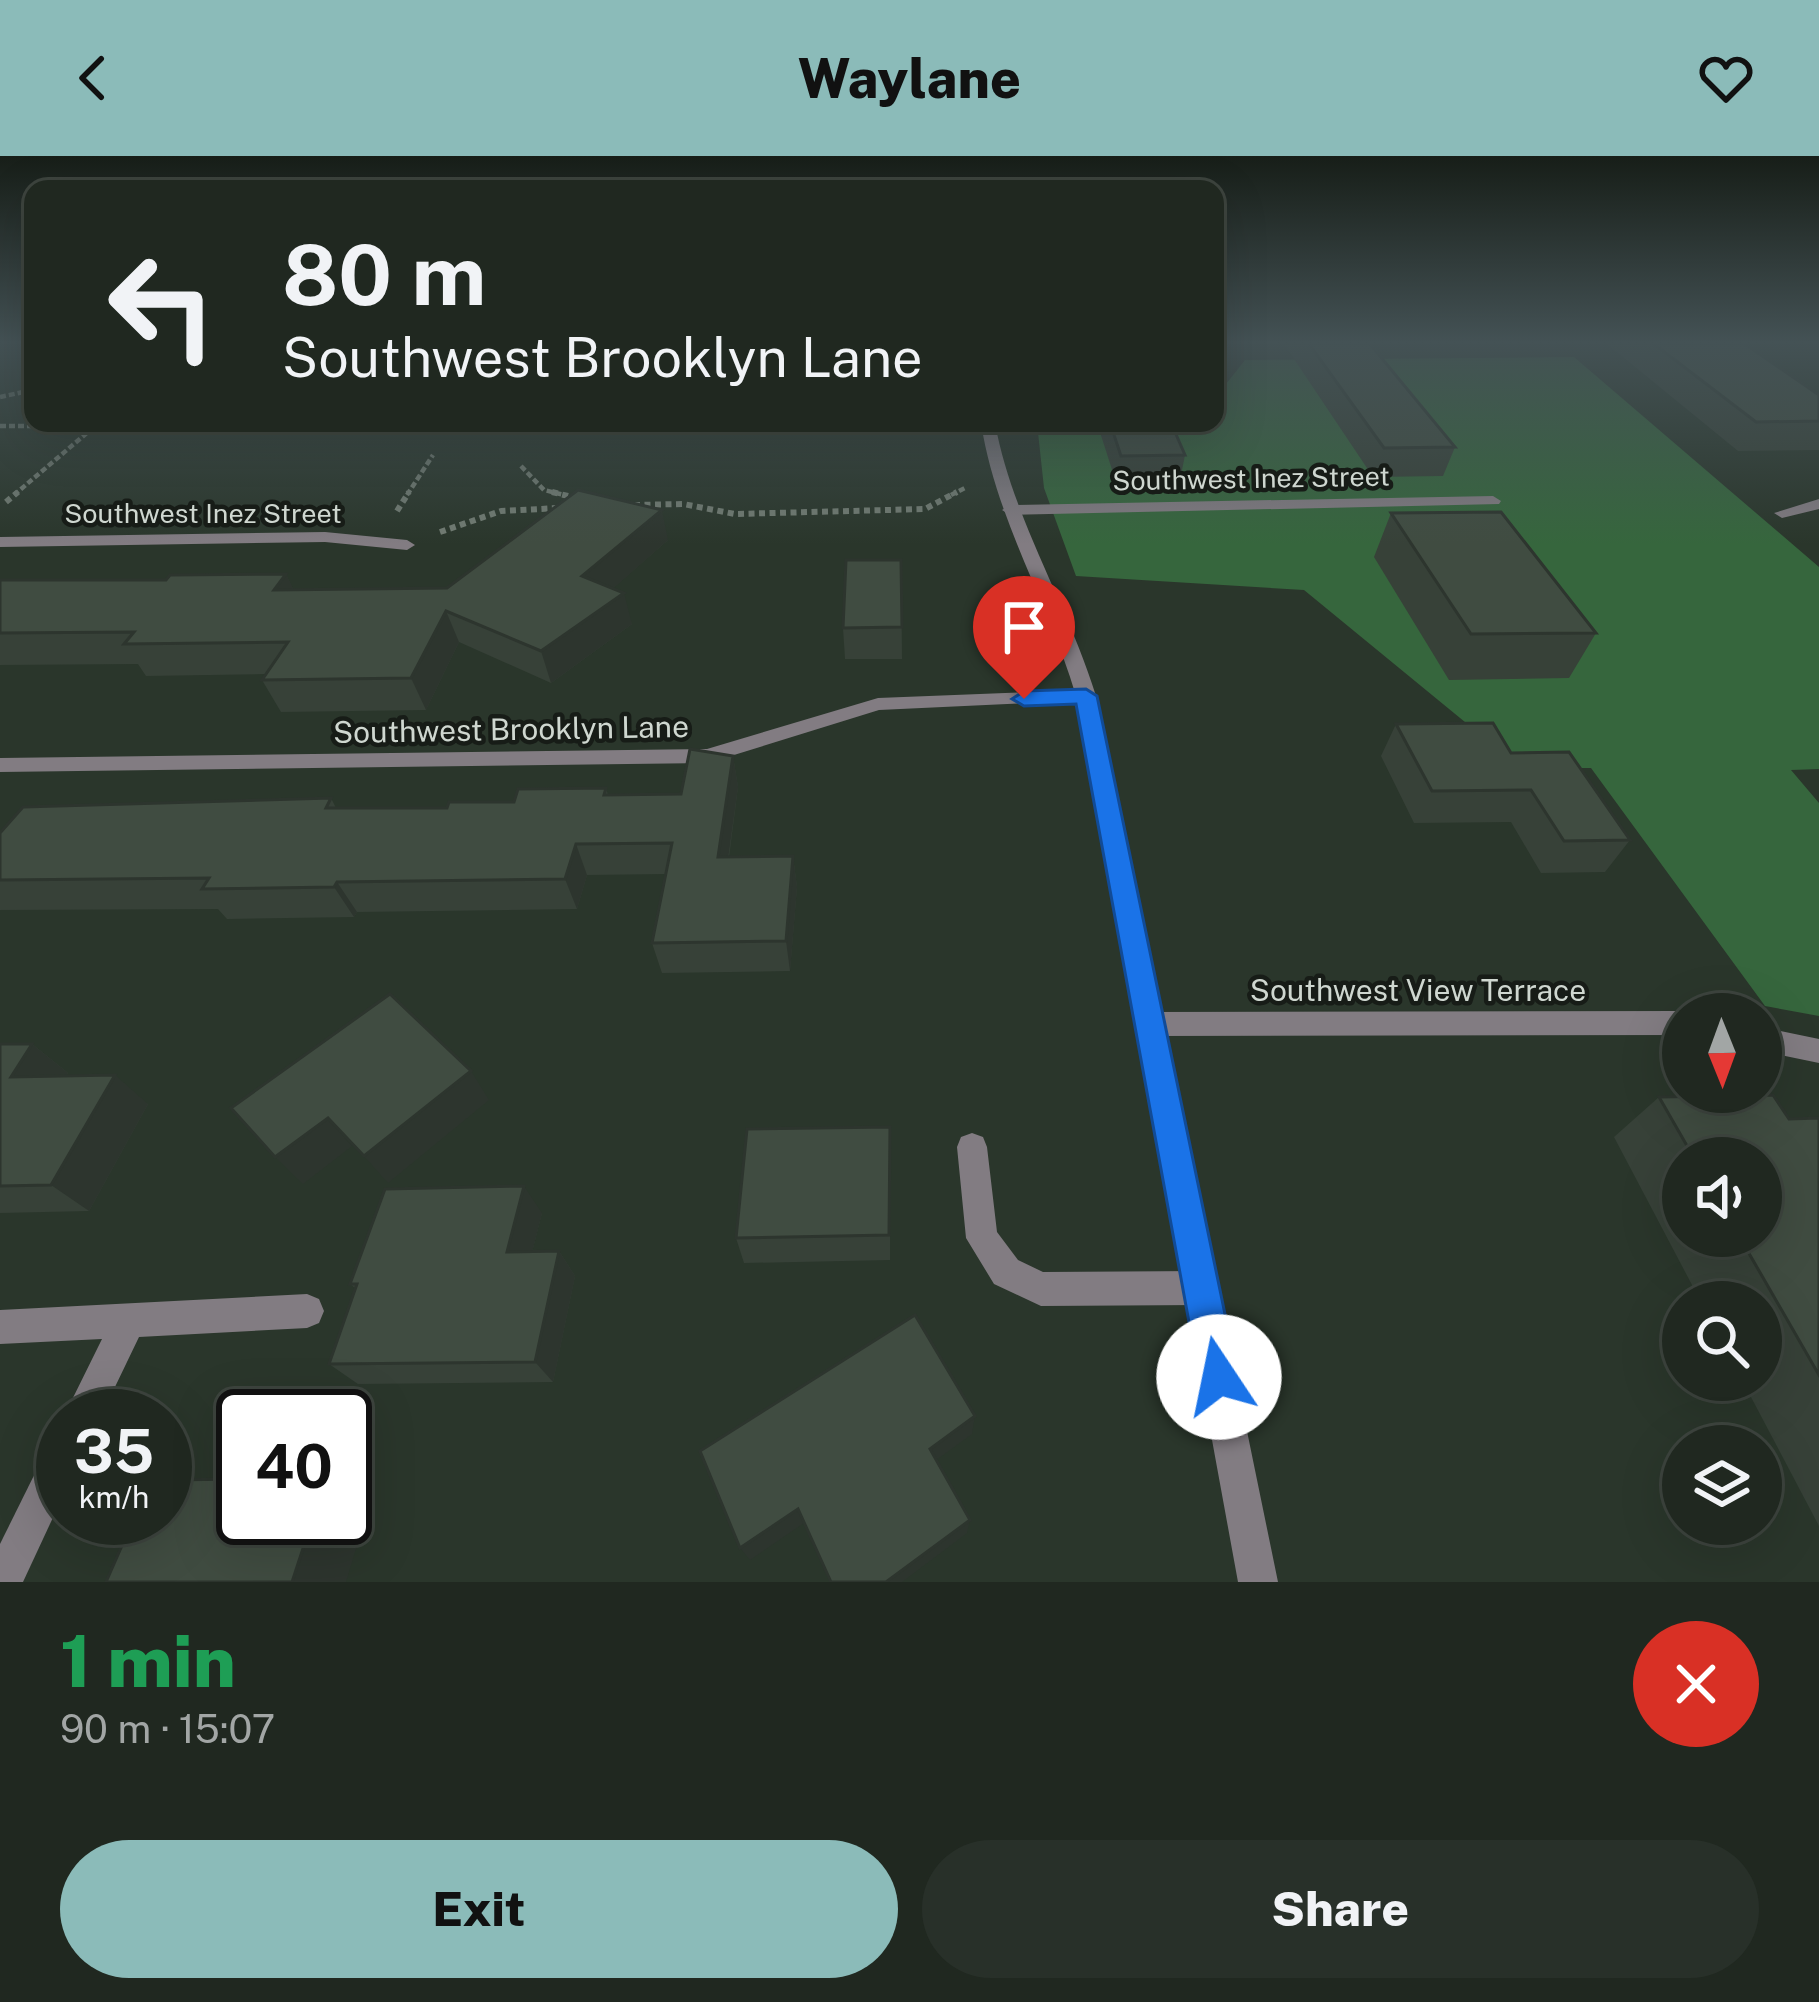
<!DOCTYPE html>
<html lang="en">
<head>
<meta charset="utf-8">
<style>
	body { margin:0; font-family:"Public Sans",sans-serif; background:#283029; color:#f1f3f6; height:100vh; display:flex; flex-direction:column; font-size:45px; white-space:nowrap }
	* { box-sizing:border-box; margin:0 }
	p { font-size:39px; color:#a2a6a5 }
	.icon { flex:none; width:66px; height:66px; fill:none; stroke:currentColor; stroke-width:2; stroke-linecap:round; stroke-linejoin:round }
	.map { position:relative; height:1426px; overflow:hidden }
	.sheet { display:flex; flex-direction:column; background:#202820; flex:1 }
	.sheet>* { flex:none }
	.banner { position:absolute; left:24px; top:24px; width:1200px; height:252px; border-radius:24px; box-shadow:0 12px 48px #0002,0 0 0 3px #3d443e; background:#202820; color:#f1f3f6; overflow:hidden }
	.needle { width:78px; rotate:179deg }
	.controls { position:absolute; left:1662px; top:837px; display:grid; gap:24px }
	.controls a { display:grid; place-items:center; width:120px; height:120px; border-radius:50%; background:#202820; box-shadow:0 12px 48px #0002,0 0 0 3px #3d443e; font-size:60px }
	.speed { position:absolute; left:36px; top:1233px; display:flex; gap:24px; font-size:60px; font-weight:700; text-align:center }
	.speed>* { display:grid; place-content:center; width:156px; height:156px; border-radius:50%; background:#202820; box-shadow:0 12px 48px #0002,0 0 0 3px #3d443e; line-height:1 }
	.speed small { font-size:30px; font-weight:400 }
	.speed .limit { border:6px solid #111; border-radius:18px; background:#fff; color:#111 }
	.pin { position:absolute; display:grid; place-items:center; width:102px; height:102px; color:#fff; margin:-123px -51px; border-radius:50% 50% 50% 0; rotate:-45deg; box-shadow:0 0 12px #0007 }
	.pin .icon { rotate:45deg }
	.me { position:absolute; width:132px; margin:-66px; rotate:349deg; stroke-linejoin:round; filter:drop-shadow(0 0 9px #0008) }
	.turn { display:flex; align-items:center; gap:42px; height:252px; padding:0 60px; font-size:54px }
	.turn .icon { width:156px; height:156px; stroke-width:2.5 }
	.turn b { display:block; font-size:84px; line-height:102px }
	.round { display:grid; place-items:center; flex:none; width:126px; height:126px; border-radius:63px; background:#283029 }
	.summary { display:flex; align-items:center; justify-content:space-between; height:204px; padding:0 60px }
	h1 { font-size:72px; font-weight:800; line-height:90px; color:#1e9e55 }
	.cta { display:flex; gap:24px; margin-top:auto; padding:24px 60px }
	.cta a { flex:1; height:138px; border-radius:72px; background:#8bbbb9; color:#111; font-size:48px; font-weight:800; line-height:138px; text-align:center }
	.cta a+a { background:#283029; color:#f1f3f6 }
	header { display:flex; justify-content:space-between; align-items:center; height:156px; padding:0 60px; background:#8bbbb9; color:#111; font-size:54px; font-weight:800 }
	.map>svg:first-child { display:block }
	.green { fill:#36663d }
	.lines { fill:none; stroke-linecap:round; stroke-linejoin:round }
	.path-far1 { stroke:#727c73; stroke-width:4.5; stroke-dasharray:6 3; stroke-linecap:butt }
	.path { stroke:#727c73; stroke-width:6; stroke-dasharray:6 4.5; stroke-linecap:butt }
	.service { fill:#827c82; fill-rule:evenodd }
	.minor { fill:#827c82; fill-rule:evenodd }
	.tertiary { fill:#827c82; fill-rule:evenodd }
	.wall { fill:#374138; fill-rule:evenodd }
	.shaded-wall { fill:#2d352e }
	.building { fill:#404c41; stroke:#2d352e; stroke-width:3 }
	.route { fill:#1a73e8; stroke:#114b97; stroke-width:3 }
	.labels { text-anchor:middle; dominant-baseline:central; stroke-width:9; stroke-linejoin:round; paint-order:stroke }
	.far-street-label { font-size:27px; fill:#cfd7d0; stroke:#171c17 }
	.street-label { font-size:30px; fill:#cfd7d0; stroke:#171c17 }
</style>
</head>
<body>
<header><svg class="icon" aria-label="back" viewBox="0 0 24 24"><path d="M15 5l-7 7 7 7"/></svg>Waylane<svg class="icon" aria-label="heart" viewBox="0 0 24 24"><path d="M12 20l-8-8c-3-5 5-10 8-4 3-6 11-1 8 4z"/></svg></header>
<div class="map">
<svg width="1819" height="1426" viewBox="0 0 1819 1426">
	<rect width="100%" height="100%" fill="#2a362b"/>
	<!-- green -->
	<path class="green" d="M1574 201 1819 411V613L1791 614 1819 647V860L1765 850 1591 612H1521L1304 434 1076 420 1044 332 1037 267H1215V242L1245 204Z"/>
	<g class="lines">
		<!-- path-far1 -->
		<g class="path-far1">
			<path d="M0 241 33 234"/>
			<path d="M0 270H63L88 276 14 339"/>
			<path d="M521 310 544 334 564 339"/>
			<path d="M407 339 433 299"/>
			<path d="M951 339 967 331"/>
		</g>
		<!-- path -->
		<g class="path">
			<path d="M552 336 576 342"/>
			<path d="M6 346 18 336"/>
			<path d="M634 349 683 348 735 358 925 353 957 336"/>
			<path d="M397 355 409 336"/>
			<path d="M440 376 501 355 559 352"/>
		</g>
		<!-- service -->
		<g class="service">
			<path d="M972 977 983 981 987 991 997 1076 1018 1104 1043 1116 1201 1115 1213 1120 1218 1132 1213 1144 1201 1149 1041 1150 994 1128 966 1082 957 991 961 981Z"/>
			<path d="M307 1138 319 1143 324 1155 319 1167 307 1172 139 1181 101 1260H64L102 1183 0 1188V1154Z"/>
			<path d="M63 1282V1340L23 1426H0V1388L50 1287Z"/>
		</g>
		<!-- minor -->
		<g class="minor">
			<path d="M1493 340 1501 345 1499 348 1010 359 1002 354 1010 349Z"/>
			<path d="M1819 343V353L1782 362 1774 357Z"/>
			<path d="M325 376 407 384 415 389 407 394 325 386 0 391V381Z"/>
			<path d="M1086 534 1096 540 1093 544 879 554 708 607 0 616V602L707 593 878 542Z"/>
			<path d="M1683 855 1690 858H1683V879L1153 880 1143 876 1139 868 1143 860 1153 856Z"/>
			<path d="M1761 871 1819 883V907L1761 895Z"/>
		</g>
		<!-- tertiary -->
		<path class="tertiary" d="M981 267H995C1013 364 1067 446 1096 540L1278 1426H1238L1076 540C1049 447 996 364 981 267Z"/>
	</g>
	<!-- wall -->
	<g class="wall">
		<path d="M1284 188H1370L1455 291 1443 320 1373 321Z"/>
		<path d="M1607 188H1745L1819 239V294L1738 295Z"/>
		<path d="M1097 267H1171L1185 299 1179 329H1117Z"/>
		<path d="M1391 357 1596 477 1569 522 1449 524 1374 401Z"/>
		<path d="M668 384 613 432 632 468 551 527 459 486 426 554 281 556 262 524 266 518 146 520 138 508 0 509V424H166L286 418 293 433 447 432Z"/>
		<path d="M901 404 902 503H845L843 472Z"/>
		<path d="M1396 568 1511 597 1630 684 1605 716 1541 717 1511 666 1414 667 1381 600Z"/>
		<path d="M733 600 738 631 729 701 793 700 797 731 790 815 662 817 652 787 666 718 587 719 577 753 357 756 354 761 227 763 218 753 0 754V724L331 642 336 652H447L514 646 606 632 608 639 681 638Z"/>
		<path d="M0 888H32L68 917 66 920 148 948 89 1055 0 1057Z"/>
		<path d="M1659 941 1789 963 1819 962V1370L1742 1224H1761V1146H1701L1614 981ZM1683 1002H1761V1080H1683Z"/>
		<path d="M890 971V1104L744 1107 736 1082Z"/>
		<path d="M542 1057 532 1096 559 1095 575 1120 553 1226 358 1228 329 1208 355 1132 350 1128Z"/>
	</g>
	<!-- shaded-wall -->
	<g class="shaded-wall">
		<path d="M662 354 668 384 591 452 582 420Z"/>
		<path d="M286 418 302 450 274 434Z"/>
		<path d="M624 437 632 468 551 527 541 495Z"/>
		<path d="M446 455 459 486 426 554 411 522Z"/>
		<path d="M733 600 738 631 724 732 718 701Z"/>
		<path d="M576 688 587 719 577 753 565 723Z"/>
		<path d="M793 700 797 731 790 815 786 785Z"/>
		<path d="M337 726 357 756 354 761 334 731Z"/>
		<path d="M32 888 68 917 48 950 11 921Z"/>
		<path d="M471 915 489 944 388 1027 364 1000Z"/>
		<path d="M115 919 148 948 89 1055 51 1029Z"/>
		<path d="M328 962 352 990 303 1028 275 1001Z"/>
		<path d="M524 1030 542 1057 526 1120 507 1096Z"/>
		<path d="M559 1095 575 1120 553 1226 535 1206Z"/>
		<path d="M975 1260 972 1278 928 1310 930 1293Z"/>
		<path d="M345 1330 371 1343 346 1426H292L313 1362H345Z"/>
		<path d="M798 1353 804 1367 750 1404 740 1392Z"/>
		<path d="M970 1364 967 1377 902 1426H886Z"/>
	</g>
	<!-- building -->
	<g class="building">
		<path d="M1309 188H1370L1455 291 1384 292Z"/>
		<path d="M1654 188H1745L1819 239V265L1756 266Z"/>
		<path d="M1110 267H1171L1185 299 1121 300Z"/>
		<path d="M578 334 662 354 582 420 624 437 541 495 446 455 411 522 262 524 288 486 124 488 134 476 0 477V424H166L170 419 286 418 274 434 447 432Z"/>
		<path d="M1501 356 1596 477 1471 478 1391 357Z"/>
		<path d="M846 404H901L902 471 843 472Z"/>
		<path d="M1493 567 1511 597 1569 596 1630 684 1564 685 1531 634 1432 635 1396 568Z"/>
		<path d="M690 593 733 600 718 701 793 700 786 785 652 787 672 687 576 688 565 723 337 726 334 731 202 733 209 722 0 724V677L23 651 331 642 326 652H447L449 646H514L518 633 606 632 604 639 681 638Z"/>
		<path d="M390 838 471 915 364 1000 328 962 275 1001 231 952Z"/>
		<path d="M0 888H32L11 921 115 919 51 1029 0 1030Z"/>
		<path d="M1773 939 1789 963 1819 962V1219L1739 1080H1761V1002H1694L1659 941Z"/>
		<path d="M890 971 889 1079 736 1082 747 973Z"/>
		<path d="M524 1030 507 1096 559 1095 535 1206 329 1208 357 1128H350L385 1033Z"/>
		<path d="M915 1159 975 1260 930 1293 970 1364 886 1426H831L798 1353 740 1392 700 1295Z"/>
		<path d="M243 1323V1362H313L292 1426H106L134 1362H165V1324Z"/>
	</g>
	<!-- sky -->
	<linearGradient id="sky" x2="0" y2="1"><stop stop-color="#171e18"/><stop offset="0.48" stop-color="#445255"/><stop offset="1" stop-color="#445255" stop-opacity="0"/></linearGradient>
	<rect width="1819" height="388" fill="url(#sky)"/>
	<!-- route -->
	<path class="route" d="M1086 533 1097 540 1238 1221 1233 1235 1219 1241 1205 1235 1199 1221 1076 548 1024 550 1012 543 1024 535Z"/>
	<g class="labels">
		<!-- far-street labels -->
		<g class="far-street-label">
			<text transform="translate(1251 322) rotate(-1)">Southwest Inez Street</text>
			<text x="203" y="357">Southwest Inez Street</text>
		</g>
		<!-- street labels -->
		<g class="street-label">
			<text transform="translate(511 573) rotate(-1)">Southwest Brooklyn Lane</text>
			<text x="1418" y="834">Southwest View Terrace</text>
		</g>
	</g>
</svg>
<div class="controls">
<a><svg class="needle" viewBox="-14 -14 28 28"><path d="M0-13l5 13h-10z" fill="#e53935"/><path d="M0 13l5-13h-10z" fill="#a2a6a5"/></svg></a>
<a><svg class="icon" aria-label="sound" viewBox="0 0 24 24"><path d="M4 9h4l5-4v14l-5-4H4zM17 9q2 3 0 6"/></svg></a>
<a><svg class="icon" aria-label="search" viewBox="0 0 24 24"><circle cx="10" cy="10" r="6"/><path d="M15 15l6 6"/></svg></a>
<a><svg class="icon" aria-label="layers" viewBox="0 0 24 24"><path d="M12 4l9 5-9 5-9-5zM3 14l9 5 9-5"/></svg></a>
</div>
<div class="speed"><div>35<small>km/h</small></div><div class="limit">40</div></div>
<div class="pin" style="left:1024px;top:543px;background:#d93025"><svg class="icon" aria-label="arrive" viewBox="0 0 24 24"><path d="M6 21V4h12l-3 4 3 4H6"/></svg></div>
<svg class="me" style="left:1219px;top:1221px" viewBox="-20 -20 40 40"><circle r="19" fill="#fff"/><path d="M0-13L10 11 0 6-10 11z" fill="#1a73e8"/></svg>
<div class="banner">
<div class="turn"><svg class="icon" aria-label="left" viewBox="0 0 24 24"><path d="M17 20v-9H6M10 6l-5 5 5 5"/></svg><div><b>80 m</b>Southwest Brooklyn Lane</div></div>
</div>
</div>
<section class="sheet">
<div class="summary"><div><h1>1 min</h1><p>90 m · 15:07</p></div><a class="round" style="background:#d93025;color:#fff"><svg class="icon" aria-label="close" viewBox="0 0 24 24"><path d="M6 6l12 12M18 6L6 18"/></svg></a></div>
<div class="cta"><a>Exit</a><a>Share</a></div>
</section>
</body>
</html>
